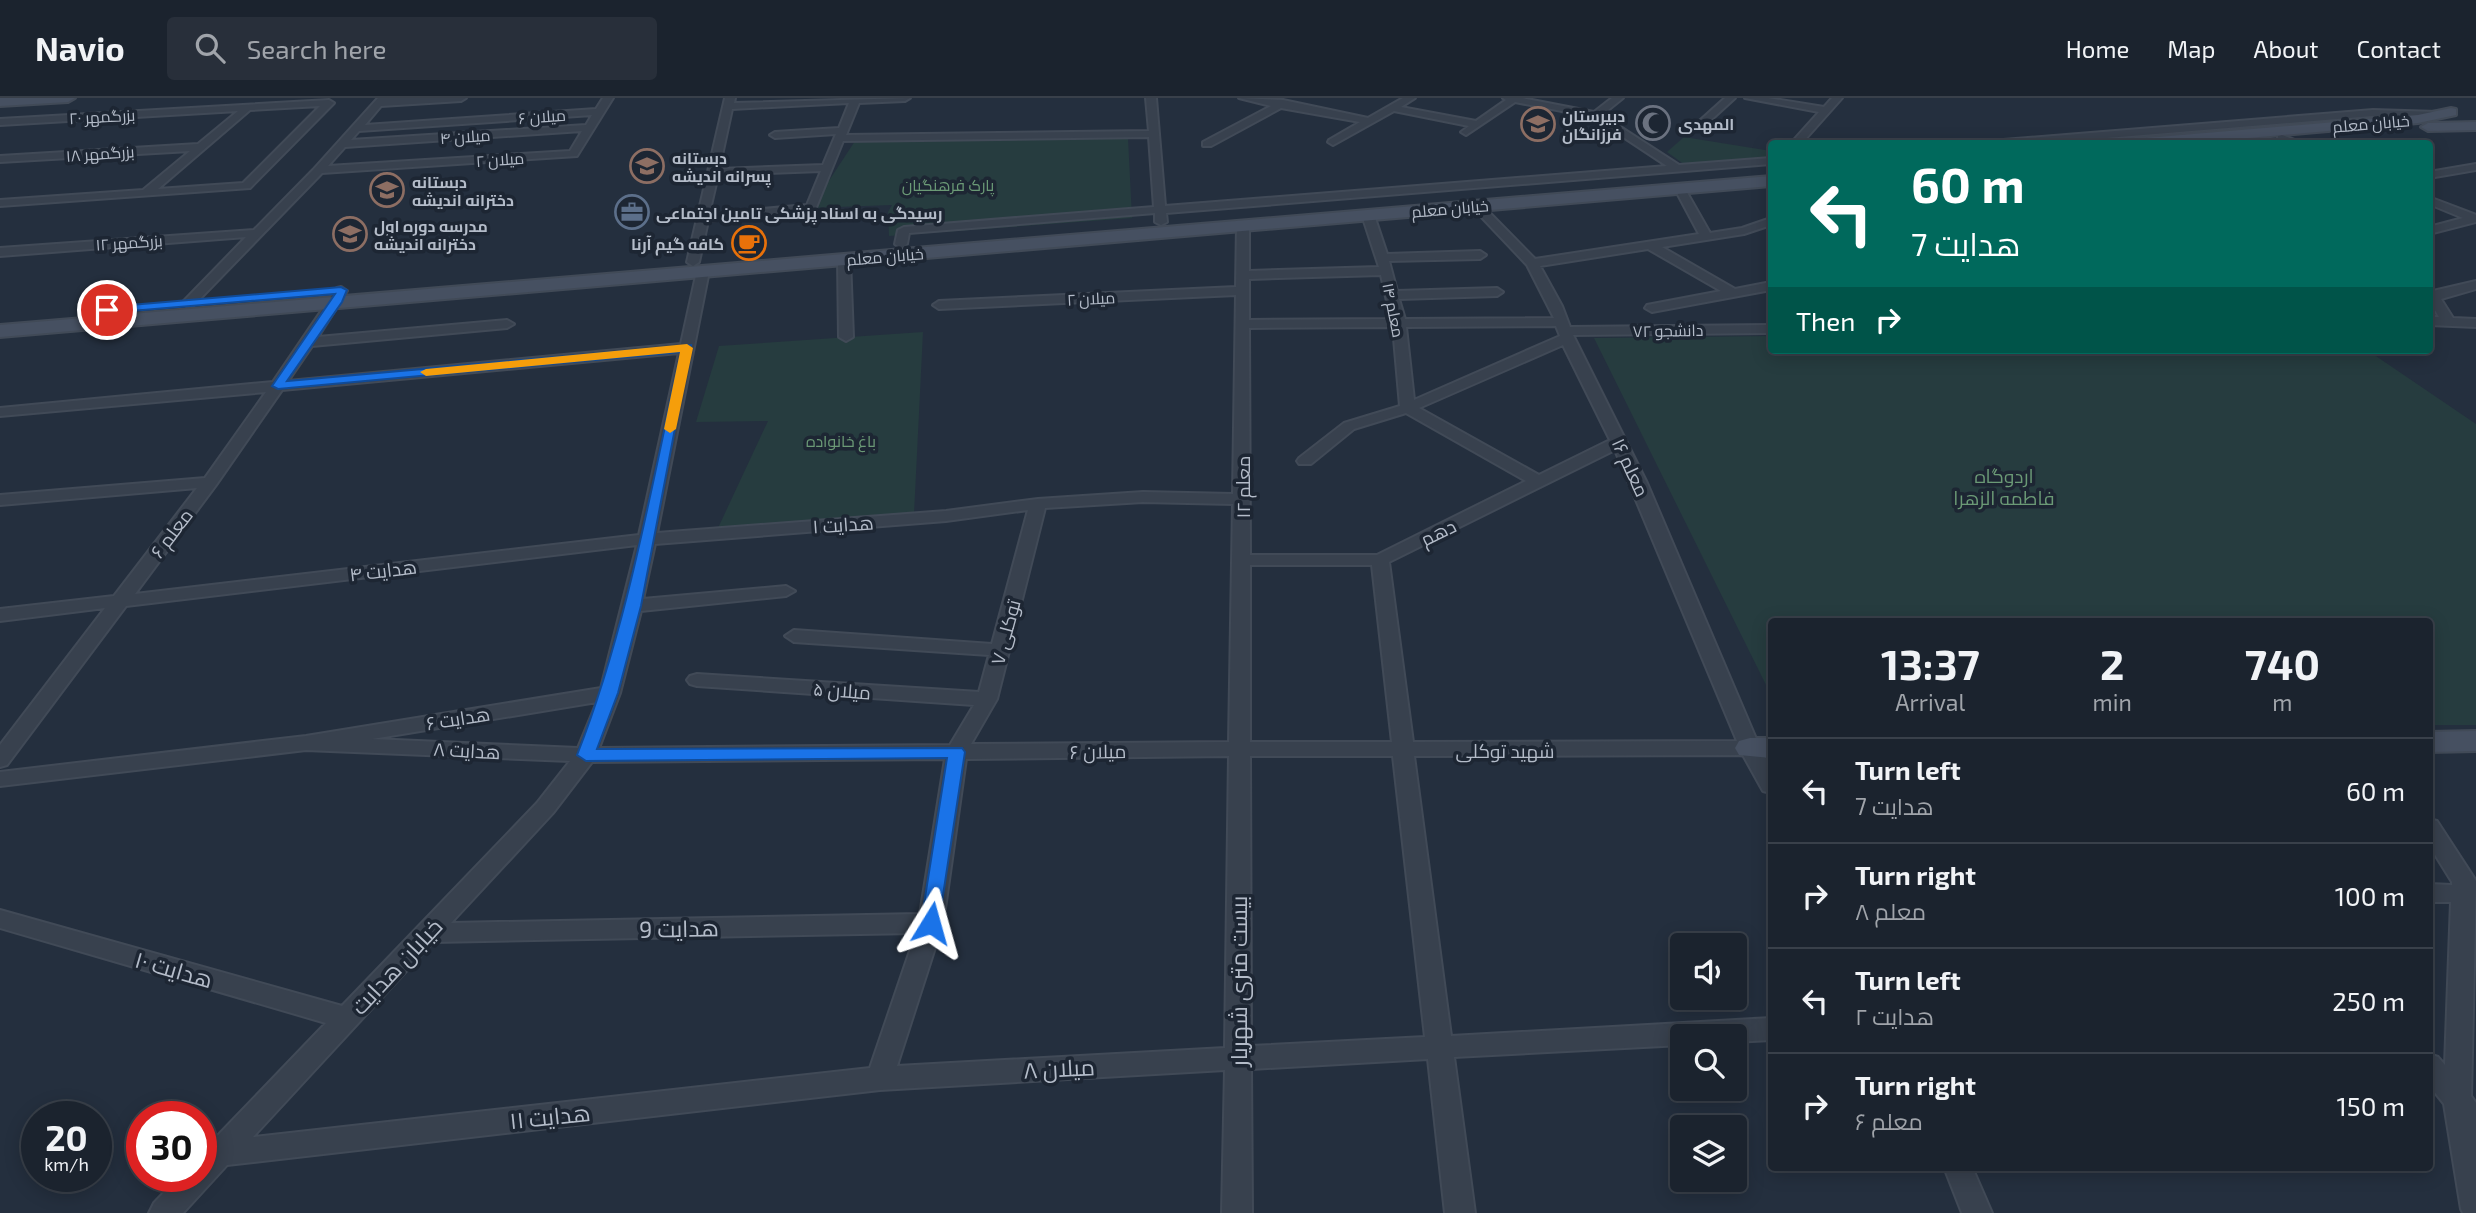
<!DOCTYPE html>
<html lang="en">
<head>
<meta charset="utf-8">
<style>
	body { margin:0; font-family:"Exo 2",Cairo,sans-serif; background:#282f3a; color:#f1f3f6; height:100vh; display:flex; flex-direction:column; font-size:26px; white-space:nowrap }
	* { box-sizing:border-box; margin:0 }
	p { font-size:23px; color:#a0a4aa }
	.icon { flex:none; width:38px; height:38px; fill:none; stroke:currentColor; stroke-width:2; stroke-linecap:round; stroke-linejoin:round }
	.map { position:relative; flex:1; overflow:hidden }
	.drawer { position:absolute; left:1768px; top:520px; width:665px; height:553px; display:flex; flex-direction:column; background:#1b232e; border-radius:7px; box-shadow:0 4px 18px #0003,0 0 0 2px #39404a }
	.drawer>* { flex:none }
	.banner { position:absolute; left:1768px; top:42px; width:665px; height:214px; border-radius:7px; box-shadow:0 4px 18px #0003,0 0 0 2px #39404a; background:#00695c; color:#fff; overflow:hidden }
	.tools { position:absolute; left:1670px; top:835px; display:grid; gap:14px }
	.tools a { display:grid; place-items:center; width:77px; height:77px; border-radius:7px; background:#1b232e; box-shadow:0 4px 18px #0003,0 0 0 2px #39404a; font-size:35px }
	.speed { position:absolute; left:21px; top:1003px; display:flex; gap:14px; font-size:35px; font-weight:700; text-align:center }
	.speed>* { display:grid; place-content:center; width:91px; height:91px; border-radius:50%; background:#1b232e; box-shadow:0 4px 18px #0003,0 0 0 2px #39404a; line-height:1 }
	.speed small { font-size:18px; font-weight:400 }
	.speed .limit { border:10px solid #d22; background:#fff; color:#111 }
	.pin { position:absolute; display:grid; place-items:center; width:60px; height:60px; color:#fff; margin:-30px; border:4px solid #fff; border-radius:50%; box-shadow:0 2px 7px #0007 }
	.me { position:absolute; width:77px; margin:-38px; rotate:8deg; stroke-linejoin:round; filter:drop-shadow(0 0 5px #0008) }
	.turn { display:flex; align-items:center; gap:24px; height:147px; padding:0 28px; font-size:32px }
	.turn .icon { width:91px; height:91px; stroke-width:2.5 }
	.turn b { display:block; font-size:49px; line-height:60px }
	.then { display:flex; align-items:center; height:66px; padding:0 28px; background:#0003; gap:14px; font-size:26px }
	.eta { display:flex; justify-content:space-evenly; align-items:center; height:119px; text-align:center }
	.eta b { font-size:42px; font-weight:700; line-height:49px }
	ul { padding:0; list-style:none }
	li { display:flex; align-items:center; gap:21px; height:105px; padding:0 28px; border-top:2px solid #39404a }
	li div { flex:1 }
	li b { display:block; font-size:26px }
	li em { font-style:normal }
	header { display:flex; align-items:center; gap:42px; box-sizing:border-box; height:98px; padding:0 35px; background:#1b232e; border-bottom:2px solid #39404a }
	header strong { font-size:33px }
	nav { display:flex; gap:38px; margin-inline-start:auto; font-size:24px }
	.search { width:490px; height:63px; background:#282f3a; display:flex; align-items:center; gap:18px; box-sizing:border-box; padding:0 24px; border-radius:7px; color:#a0a4aa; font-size:26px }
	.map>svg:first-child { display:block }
	.green { fill:#263c3f }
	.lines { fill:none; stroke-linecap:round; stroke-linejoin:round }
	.street-casing { stroke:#414a57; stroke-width:4 }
	.secondary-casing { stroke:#414a57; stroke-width:4 }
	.street { fill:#38414e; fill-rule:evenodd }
	.secondary { fill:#465061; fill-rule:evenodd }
	.route { fill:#1a73e8; stroke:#114b97; stroke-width:2 }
	.slow { fill:#f59e0b }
	.labels { text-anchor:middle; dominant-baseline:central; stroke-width:7; stroke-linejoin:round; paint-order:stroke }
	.far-poi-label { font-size:16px; font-weight:bold; fill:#b4bcc9; stroke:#1d2633; text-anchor:start }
	.far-street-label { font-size:16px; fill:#b4bcc9; stroke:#1d2633 }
	.far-park-label { font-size:16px; fill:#6b9a76; stroke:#1d2633 }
	.street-label { font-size:19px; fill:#b4bcc9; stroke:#1d2633 }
	.park-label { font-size:19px; fill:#6b9a76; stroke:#1d2633 }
	.near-street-label { font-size:23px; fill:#b4bcc9; stroke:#1d2633 }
</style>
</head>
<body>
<header>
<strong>Navio</strong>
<div class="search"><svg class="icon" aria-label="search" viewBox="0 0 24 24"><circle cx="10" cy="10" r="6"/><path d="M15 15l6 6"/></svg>Search here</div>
<nav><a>Home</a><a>Map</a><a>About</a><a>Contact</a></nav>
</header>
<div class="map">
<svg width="2476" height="1115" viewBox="0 0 2476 1115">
	<rect width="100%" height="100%" fill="#242f3e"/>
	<!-- green -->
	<g class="green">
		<path d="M1068 36 1128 40 1132 120 889 138 888 114 892 107 811 110 857 40Z"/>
		<path d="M1684 39 1771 53V60L1685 67 1667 54Z"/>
		<path d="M923 234 914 416 718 430 768 323 696 324 719 248Z"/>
		<path d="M1771 238V252H2367L2476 326V627H2429V523H1771V597L1594 240Z"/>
	</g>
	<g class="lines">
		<!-- street casing -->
		<g class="street-casing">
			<g id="street">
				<path d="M378 0H466L461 3 381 8 365 27 596 11 603 0H613L577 58 322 75 193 208 188 209 182 205 246 139 0 158V150L254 132 313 72ZM592 17 586 27 351 42 359 33ZM582 33 570 53 328 68 345 49Z"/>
				<path d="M725 0H735L734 5 910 0 905 3 859 5 846 37 1149 33 1146 0H1156L1165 108 1667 68 1593 19 1515 4 1466 37 1461 34 1469 28 1394 13 1333 47 1328 44 1329 42 1360 24 1281 10 1211 48H1203V44L1271 8 1239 0 1283 2 1368 20 1403 0H1415L1401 9 1476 23 1506 2 1503 0H1522L1594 14 1612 0H1623L1602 17 1679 67 1771 60V66L1166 115 1167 124 1161 127 1155 124V115L909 135 907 146 901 150 895 146 898 132 904 129 1154 109 1149 39 843 43 815 112 708 123 699 164 693 168 687 164ZM849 5 839 30 775 34 770 37 775 40 836 36 823 67 719 71 732 11ZM821 73 807 107 709 116 718 77Z"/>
				<path d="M1725 0H1735L1701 31H1695V27Z"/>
				<path d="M1745 0H1768L1824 9 1832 0H1842L1801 46 1792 44 1819 14Z"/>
				<path d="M329 2 334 5 332 7 250 90 0 108V102L143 92 190 53 0 64V58L198 46 238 13 0 27V21ZM320 8 243 85 158 91 250 12Z"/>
				<path d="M2373 12 2438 14 2443 17 2438 20 2373 18 2034 46H1986L1991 43Z"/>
				<path d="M2282 37 2300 44 2301 46H2286L2278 42V38Z"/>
				<path d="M2476 66V72L2429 80V74Z"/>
				<path d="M1680 88 1685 91 1710 135 1742 130 1771 120V127L1744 136 1662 149 1735 191 1771 184V192L1652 214 1645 210 1647 207 1721 193 1648 151 1540 168 1562 208 1570 229 1771 227V235L1573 237 1647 385 1760 650 1771 669V695L1763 693 1743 657 1414 658 1451 938 1771 920V942L1734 944V938H1682V947L1454 959 1475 1115H1445L1428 961 1251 971 1252 1115H1222L1225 972 880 992 227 1067 183 1115H149L154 1105 180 1078H201V1055L326 925 0 830V812L342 908 537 705 570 663 306 652 0 688V674L306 638 601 590 637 447 126 508 7 667 0 669V647L105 510 0 523V511L114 498 197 390 0 407V397L205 380 266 294 0 318V310L273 284 337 190 341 189 347 193 318 239 507 222 514 226 507 230 312 248 288 283 681 246 697 173 703 169 709 173 657 435 946 413 1038 401 1143 394 1233 396 1236 197 939 211 933 207 939 203 1236 189 1237 128 1243 125 1249 128V173L1379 169 1362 117 1368 114 1374 117 1387 156 1480 153 1486 157 1480 161 1389 163 1397 193 1497 190 1503 194 1497 198 1399 201 1405 221 1554 220 1527 167 1473 110V106H1481L1535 161 1699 136 1675 91ZM1381 177 1391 221 1249 222V181ZM1556 228 1560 238 1414 302 1406 229ZM1393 229 1400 308 1344 325 1299 360 1297 363 1299 366H1311L1354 331 1406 315 1526 383 1377 457H1250L1249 230ZM1563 247 1610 342 1539 377 1419 310ZM679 255 639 437 135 496 216 387 282 292ZM1615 352 1737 643 1413 644 1389 464ZM1143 404 1233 406 1229 644 971 646 997 601 1045 410ZM1028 412 992 546 794 532 785 538 794 544 989 557 979 594 697 576 690 578 687 582 690 586 697 588 974 607 950 647 599 650 620 595 641 513 786 498 795 493 786 488 643 501 655 446 946 423ZM1250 467H1372L1392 644H1250ZM597 604 578 650 372 641ZM1229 658 1225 950 897 968 943 825 966 661ZM1250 658H1393L1425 939 1251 948ZM945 661 920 816 451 825 553 715 592 664ZM916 835 870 970 253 1039 433 844Z"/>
				<path d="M2429 99 2476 117V124L2429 136V129L2463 120 2429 106Z"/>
				<path d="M844 157 850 161 853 239 846 243 839 239 838 161Z"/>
				<path d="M2476 183V191L2441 201 2453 220 2476 221V229L2429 227V219H2439L2429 202 2433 193Z"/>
				<path d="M2429 721 2437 723 2476 783 2471 998 2476 1005V1115H2463L2461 1111 2444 1006 2429 987V956L2438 959 2445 967 2451 804H2429V786L2452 787V784L2429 747Z"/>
				<path d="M1944 1069H1972L1992 1115H1962Z"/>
			</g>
		</g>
		<!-- secondary casing -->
		<g class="secondary-casing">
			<g id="secondary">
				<path d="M0 0H75L68 4 0 8Z"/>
				<path d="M2451 10 2456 11V17L2418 25 2180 46H2116L2123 42 2418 17Z"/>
				<path d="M2476 24V32L2428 33 2421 29 2428 25Z"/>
				<path d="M1771 78V88L0 239V227Z"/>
				<path d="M2476 633V653L2429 654V634Z"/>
				<path d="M1750 640H1771V660L1739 657 1735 650 1739 643Z"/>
			</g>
		</g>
		<!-- street -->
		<use href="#street" class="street"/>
		<!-- secondary -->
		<use href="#secondary" class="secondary"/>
	</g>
	<!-- route -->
	<path class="route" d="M341 189 347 192 342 204 287 283 691 247 641 508 618 595 597 651 962 650 965 654 938 830 931 832 924 830 921 825 947 660 586 663 577 657C628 527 651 389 681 254L278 291 272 288 335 196 107 215 102 212 107 209Z"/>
	<!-- slow -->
	<path class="slow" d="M687 246 693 250 676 331 670 335 664 331 680 254 426 278 420 274 426 271Z"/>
	<!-- icons -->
	<defs>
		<g id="mosque-ring" transform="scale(1.75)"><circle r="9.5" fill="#1d2633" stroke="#6b7280" stroke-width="1.5"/><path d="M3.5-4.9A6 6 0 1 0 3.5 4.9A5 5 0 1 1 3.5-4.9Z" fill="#6b7280"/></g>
		<g id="school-ring" transform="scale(1.75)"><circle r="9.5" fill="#1d2633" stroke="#8d6e63" stroke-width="1.5"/><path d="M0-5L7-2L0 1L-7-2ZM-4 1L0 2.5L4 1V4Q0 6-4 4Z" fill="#8d6e63"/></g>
		<g id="office-ring" transform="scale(1.75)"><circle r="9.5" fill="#1d2633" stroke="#5c6f8a" stroke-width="1.5"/><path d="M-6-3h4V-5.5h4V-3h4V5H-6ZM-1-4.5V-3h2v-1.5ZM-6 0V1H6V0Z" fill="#5c6f8a"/></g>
		<g id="cafe-ring" transform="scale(1.75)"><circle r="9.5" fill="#1d2633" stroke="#e8710a" stroke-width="1.5"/><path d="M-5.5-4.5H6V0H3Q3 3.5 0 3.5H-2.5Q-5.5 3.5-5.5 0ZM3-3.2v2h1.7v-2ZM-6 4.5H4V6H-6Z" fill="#e8710a"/></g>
	</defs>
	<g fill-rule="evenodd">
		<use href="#mosque-ring" x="1653" y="25"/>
		<use href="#school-ring" x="1538" y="26"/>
		<use href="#school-ring" x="647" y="68"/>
		<use href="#school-ring" x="387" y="92"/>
		<use href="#office-ring" x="632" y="114"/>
		<use href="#school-ring" x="350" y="136"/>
		<use href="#cafe-ring" x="749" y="145"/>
	</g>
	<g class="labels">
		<!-- far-poi labels -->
		<g class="far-poi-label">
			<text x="1562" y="17">دبیرستان<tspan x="1562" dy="18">فرزانگان</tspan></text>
			<text x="1678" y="25">المهدی</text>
			<text x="672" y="59">دبستانه<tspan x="672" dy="18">پسرانه اندیشه</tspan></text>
			<text x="412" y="83">دبستانه<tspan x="412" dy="18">دخترانه اندیشه</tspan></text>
			<text x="656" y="114">رسیدگی به اسناد پزشکی تامین اجتماعی</text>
			<text x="374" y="127">مدرسه دوره اول<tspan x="374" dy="18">دخترانه اندیشه</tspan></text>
			<text x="724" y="145" text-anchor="end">کافه گیم آرنا</text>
		</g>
		<!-- far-street labels -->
		<g class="far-street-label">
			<text transform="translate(102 18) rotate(-3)">بزرگمهر ۲۰</text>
			<text transform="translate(542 18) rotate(-4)">میلان ۶</text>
			<text transform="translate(2371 25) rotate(-5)">خیابان معلم</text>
			<text transform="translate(465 38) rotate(-4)">میلان ۴</text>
			<text transform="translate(100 55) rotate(-4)">بزرگمهر ۱۸</text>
			<text transform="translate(500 61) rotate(-4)">میلان ۲</text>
			<text transform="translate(1450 110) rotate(-5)">خیابان معلم</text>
			<text transform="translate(129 144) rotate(-4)">بزرگمهر ۱۲</text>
			<text transform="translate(885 158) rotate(-5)">خیابان معلم</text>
			<text transform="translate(1091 200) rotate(-3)">میلان ۲</text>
			<text transform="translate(1394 212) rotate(79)">معلم ۱۴</text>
			<text transform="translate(1668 232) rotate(-1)">دانشجو ۷۲</text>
		</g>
		<!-- far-park labels -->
		<g class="far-park-label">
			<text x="948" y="86">پارک فرهنگیان</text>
			<text x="841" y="342">باغ خانواده</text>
		</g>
		<!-- street labels -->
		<g class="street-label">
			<text transform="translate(1631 369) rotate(65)">معلم ۱۶</text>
			<text transform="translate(1242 389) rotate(-90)">معلم ۱۲</text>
			<text transform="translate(843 426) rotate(-4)">هدایت ۱</text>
			<text transform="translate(1438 434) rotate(-26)">دهم</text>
			<text transform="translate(171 435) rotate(-53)">معلم ۶</text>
			<text transform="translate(383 472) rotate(-7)">هدایت ۴</text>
			<text transform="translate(1005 534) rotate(-75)">توکلی ۷</text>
			<text transform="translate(842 592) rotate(4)">میلان ۵</text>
			<text transform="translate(458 620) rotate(-9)">هدایت ۶</text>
			<text transform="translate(467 652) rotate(3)">هدایت ۸</text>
			<text x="1505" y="652">شهید توکلی</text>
			<text transform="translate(1098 653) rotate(-1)">میلان ۶</text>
		</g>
		<!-- park labels -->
		<g class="park-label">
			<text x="2004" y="377">اردوگاه<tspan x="2004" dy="22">فاطمه الزهرا</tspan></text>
		</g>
		<!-- near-street labels -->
		<g class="near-street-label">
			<text transform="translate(679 830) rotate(-1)">هدایت 9</text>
			<text transform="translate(396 868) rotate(-47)">خیابان هدایت</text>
			<text transform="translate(174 871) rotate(16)">هدایت ۱۰</text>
			<text transform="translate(1238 883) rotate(-90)">بیست متری شهریار</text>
			<text transform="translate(1059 970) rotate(-3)">میلان ۸</text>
			<text transform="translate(550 1018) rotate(-6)">هدایت ۱۱</text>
		</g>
	</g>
</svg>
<div class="tools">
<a><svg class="icon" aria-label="sound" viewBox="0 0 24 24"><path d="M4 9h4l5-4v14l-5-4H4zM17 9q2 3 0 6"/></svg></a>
<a><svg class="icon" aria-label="search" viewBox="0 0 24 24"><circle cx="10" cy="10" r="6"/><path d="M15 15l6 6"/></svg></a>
<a><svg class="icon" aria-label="layers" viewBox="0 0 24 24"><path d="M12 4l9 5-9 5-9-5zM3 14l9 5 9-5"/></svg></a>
</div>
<div class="speed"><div>20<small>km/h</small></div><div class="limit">30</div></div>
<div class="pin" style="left:107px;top:212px;background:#d93025"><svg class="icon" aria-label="arrive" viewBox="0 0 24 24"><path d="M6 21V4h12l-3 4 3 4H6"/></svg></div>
<svg class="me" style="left:931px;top:825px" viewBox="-20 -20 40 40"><path d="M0-17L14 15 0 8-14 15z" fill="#1a73e8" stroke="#fff" stroke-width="4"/></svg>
<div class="banner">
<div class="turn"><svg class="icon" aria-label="left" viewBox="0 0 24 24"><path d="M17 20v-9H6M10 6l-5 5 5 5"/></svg><div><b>60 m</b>هدایت 7</div></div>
<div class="then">Then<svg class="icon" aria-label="right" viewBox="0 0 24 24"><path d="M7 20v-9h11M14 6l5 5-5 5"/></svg></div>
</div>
<section class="drawer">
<div class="eta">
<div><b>13:37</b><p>Arrival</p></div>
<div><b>2</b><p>min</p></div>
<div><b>740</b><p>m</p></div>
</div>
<ul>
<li><svg class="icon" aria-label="left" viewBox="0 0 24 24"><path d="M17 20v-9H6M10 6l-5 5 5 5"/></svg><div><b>Turn left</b><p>هدایت 7</p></div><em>60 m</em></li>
<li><svg class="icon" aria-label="right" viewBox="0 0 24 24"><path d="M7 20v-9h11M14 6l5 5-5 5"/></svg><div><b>Turn right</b><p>معلم ۸</p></div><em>100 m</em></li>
<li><svg class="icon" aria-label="left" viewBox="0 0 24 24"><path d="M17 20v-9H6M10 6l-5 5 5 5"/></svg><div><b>Turn left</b><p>هدایت ۲</p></div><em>250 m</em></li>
<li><svg class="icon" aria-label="right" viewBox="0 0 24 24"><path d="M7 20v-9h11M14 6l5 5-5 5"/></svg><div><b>Turn right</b><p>معلم ۶</p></div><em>150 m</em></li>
</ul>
</section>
</div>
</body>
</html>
